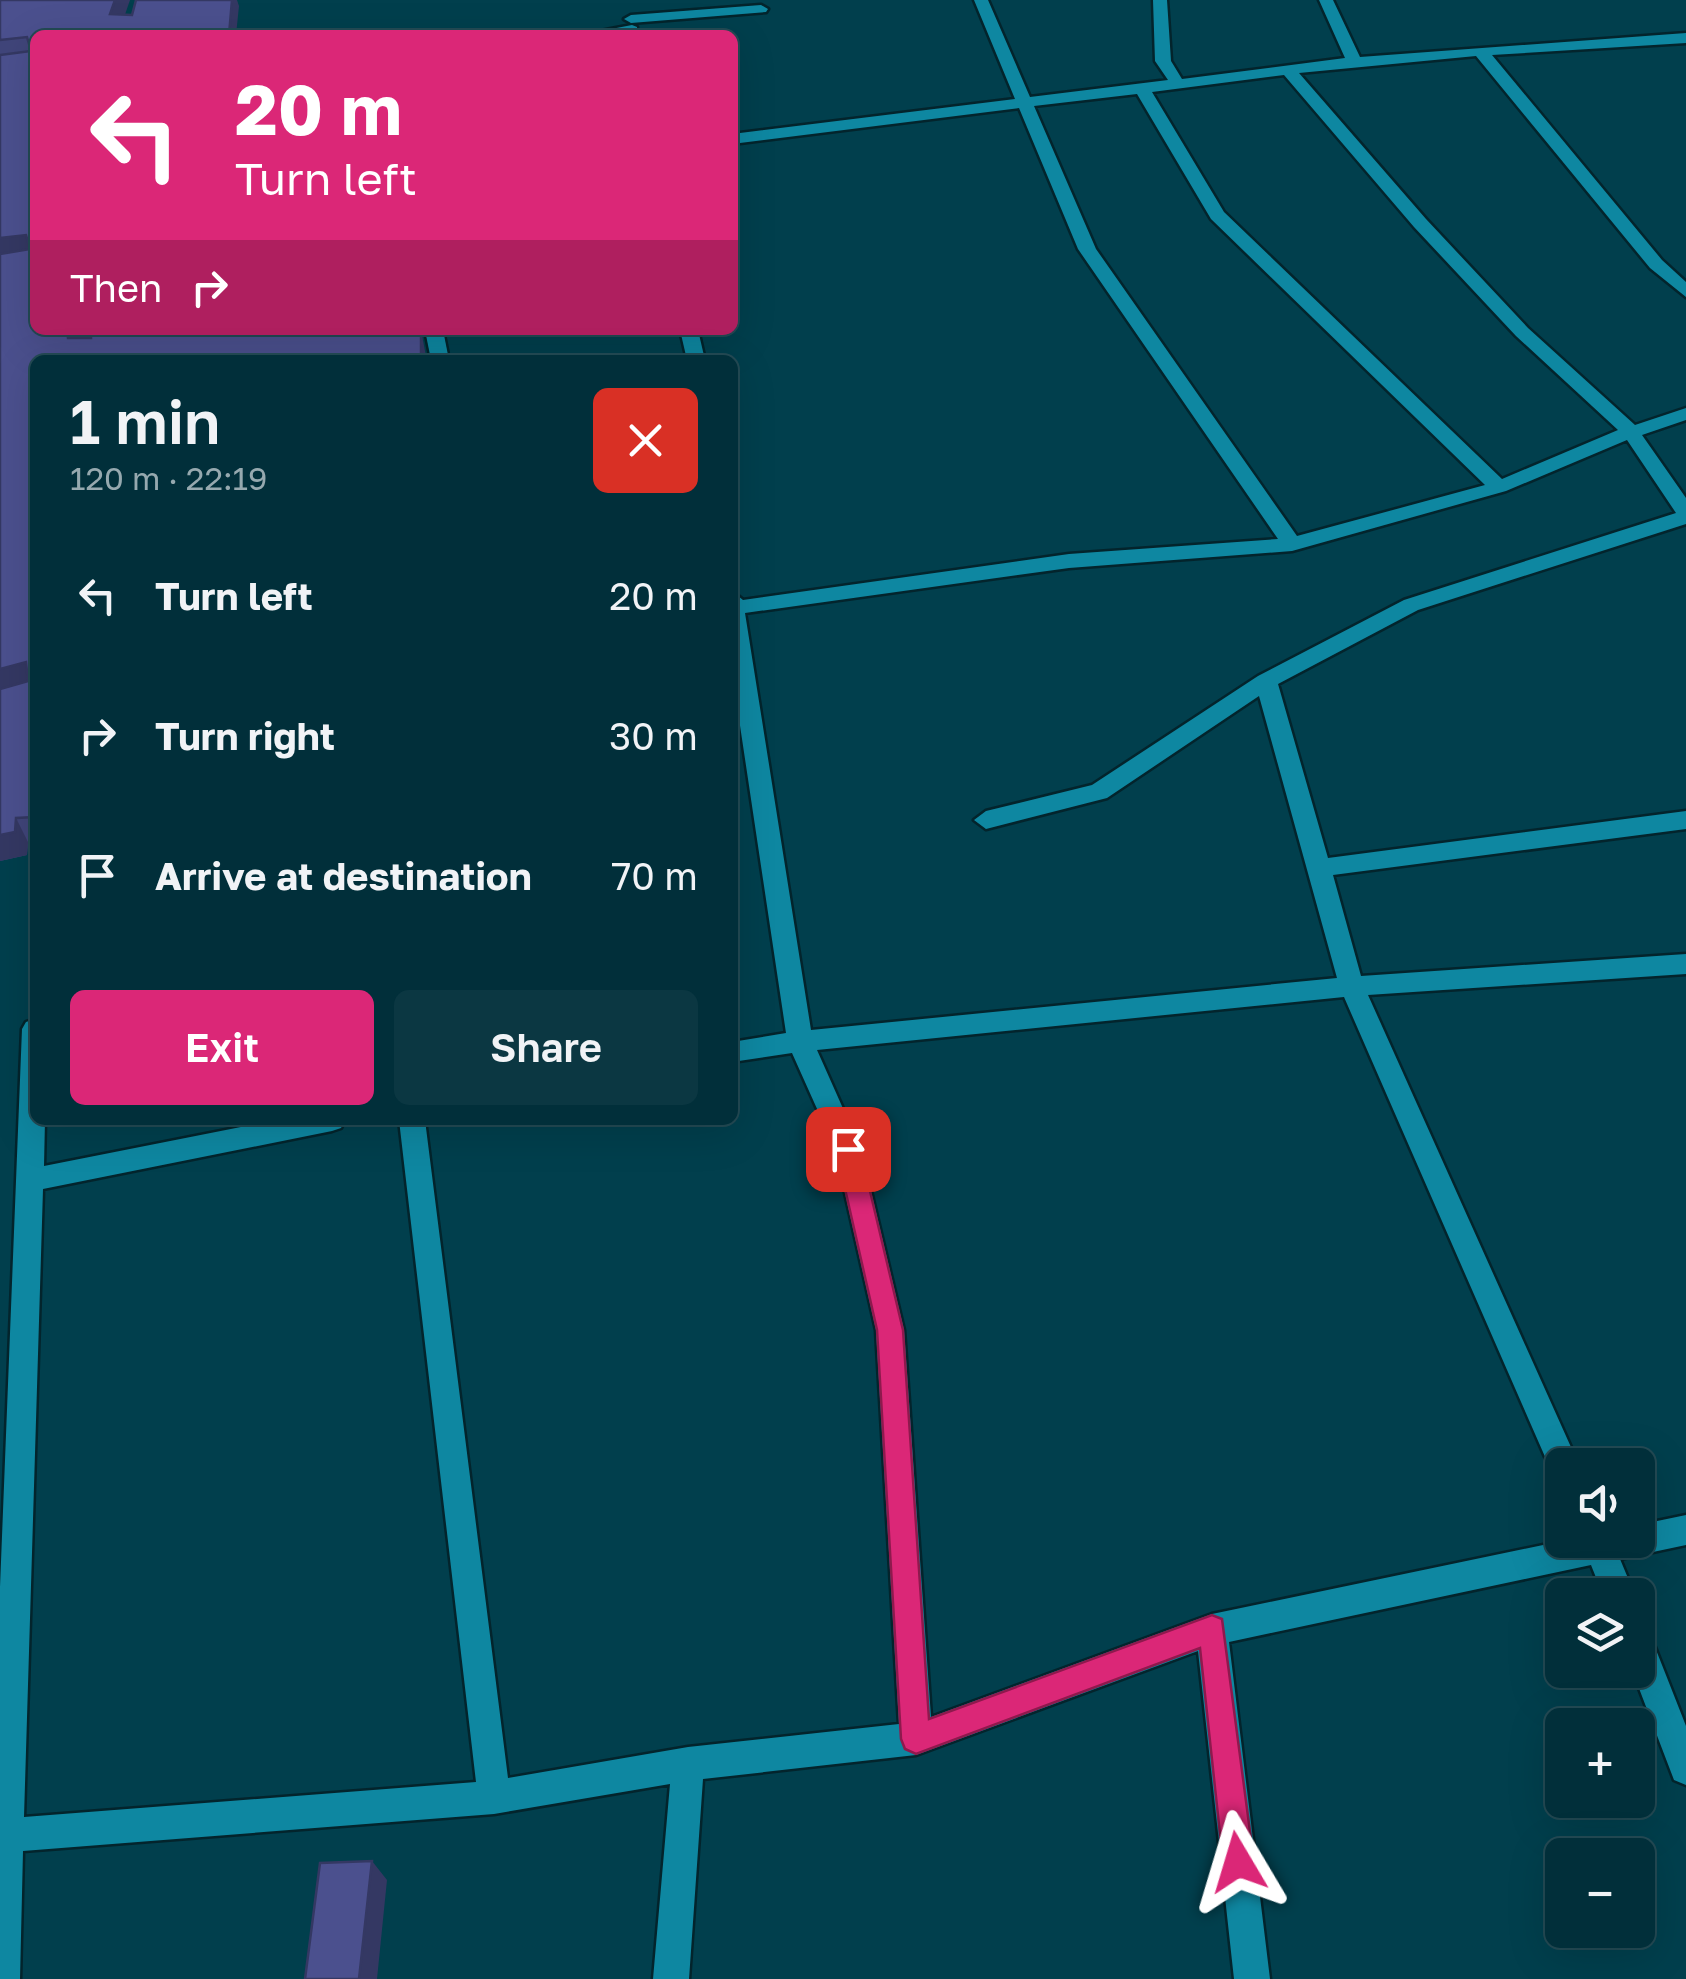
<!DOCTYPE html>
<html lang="en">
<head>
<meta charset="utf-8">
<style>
	body { margin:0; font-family:"Golos Text",sans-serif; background:#0b3742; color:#f1f3f6; height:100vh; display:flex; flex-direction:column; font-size:38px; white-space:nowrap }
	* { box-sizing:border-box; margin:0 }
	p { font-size:32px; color:#96a9af }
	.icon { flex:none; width:55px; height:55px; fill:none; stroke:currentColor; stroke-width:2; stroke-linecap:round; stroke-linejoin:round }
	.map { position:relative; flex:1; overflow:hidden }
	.sheet { position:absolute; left:30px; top:355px; width:708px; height:770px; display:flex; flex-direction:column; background:#012f3a; border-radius:15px; box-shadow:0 10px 40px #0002,0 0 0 2px #234a54 }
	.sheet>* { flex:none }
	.hud { position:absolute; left:30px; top:30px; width:708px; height:305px; border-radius:15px; box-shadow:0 10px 40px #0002,0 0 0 2px #234a54; background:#db2777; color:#fff; overflow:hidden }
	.tools { position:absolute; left:1545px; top:1448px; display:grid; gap:20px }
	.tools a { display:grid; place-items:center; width:110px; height:110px; border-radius:15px; background:#012f3a; box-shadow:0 10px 40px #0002,0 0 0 2px #234a54; font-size:50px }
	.pin { position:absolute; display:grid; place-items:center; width:85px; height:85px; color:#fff; margin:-42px; border-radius:20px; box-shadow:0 5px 15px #0006 }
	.me { position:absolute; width:110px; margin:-55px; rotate:353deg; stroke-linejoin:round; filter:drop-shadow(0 0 8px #0008) }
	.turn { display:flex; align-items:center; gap:35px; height:210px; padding:0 40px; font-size:45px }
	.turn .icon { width:130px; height:130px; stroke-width:2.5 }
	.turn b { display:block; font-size:70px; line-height:85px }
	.then { display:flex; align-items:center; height:95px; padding:0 40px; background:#0003; gap:20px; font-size:38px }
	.round { display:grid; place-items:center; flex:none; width:105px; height:105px; border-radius:15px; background:#0b3742 }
	.summary { display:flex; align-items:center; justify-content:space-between; height:170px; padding:0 40px }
	h1 { font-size:60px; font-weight:600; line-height:75px }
	.primary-button { display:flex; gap:20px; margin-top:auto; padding:20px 40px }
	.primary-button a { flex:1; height:115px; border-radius:15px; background:#db2777; color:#fff; font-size:40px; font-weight:600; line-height:115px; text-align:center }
	.primary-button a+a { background:#0b3742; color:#f1f3f6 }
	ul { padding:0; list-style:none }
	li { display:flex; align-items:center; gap:30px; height:140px; padding:0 40px }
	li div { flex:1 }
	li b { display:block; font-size:38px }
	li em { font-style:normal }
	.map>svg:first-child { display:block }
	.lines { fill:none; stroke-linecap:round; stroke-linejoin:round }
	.minor-casing { stroke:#03242c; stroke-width:5 }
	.minor { fill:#0e87a1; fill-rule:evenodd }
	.wall { fill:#40457a }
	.shaded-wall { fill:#343863 }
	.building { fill:#4b508e; stroke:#343863; stroke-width:2.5 }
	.route { fill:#db2777; stroke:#8e194d; stroke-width:2.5 }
</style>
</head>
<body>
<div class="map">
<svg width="1686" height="1979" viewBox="0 0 1686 1979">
	<rect width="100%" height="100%" fill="#013f4d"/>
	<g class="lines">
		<!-- minor casing -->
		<g class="minor-casing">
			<g id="minor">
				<path d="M974 0H988L1030 97 1168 80 1155 61 1153 0H1167L1171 61 1182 79 1345 58 1319 0H1333L1360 57 1686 33V43L1492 55 1662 260 1686 282V297L1650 268 1476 56 1299 73 1426 219 1528 328 1635 425 1686 408V420L1642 435 1686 498V524L1418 610 1278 684 1328 858 1686 811V829L1333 875 1361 976 1686 954V974L1368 995 1579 1465H1562V1479L1553 1475 1344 997 817 1050 861 1149 904 1330 931 1717 1212 1614 1567 1540H1638V1525L1686 1515V1545L1620 1559 1635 1595H1603L1591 1565 1229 1642 1270 1979H1234L1198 1651 916 1755 703 1779 689 1979H653L670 1784 494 1814 23 1851 20 1979H0V1587L22 1029 26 1022 35 1019V1120H45L44 1166 276 1120H345L341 1128 332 1131 43 1189 24 1817 476 1782 399 1120H425L508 1778 688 1747 899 1724 876 1330 835 1149 792 1053 732 1062V1042L786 1033 732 672V591L743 600 1069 554 1278 539 1078 249 1019 108 732 144V134L1015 99ZM1284 75 1414 227 1516 336 1618 430 1502 479 1224 212 1152 92ZM1137 94 1211 219 1485 485 1297 536 1096 249 1034 106ZM1627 440 1676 513 1404 600 1258 676 1092 785 986 811 974 820 986 829 1107 798 1259 696 1337 978 811 1030 745 613 1069 568 1292 551 1506 491Z"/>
				<path d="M761 5 768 9 766 12 631 23 624 19 631 15Z"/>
				<path d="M632 25 637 27V33L580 35Z"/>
				<path d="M77 330H95L97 360H79Z"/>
				<path d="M425 330H443L449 360H431Z"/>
				<path d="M680 330H698L705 360H687Z"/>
				<path d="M1638 1627 1649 1632 1686 1726V1785L1674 1780 1632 1670H1638Z"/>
			</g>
		</g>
		<!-- minor -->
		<use href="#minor" class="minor"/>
	</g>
	<!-- wall -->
	<path class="wall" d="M0 0 132 15 239 6 35 330 75 338 425 351 426 360H35V842H28L27 855 0 861Z"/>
	<!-- shaded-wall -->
	<g class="shaded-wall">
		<path d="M115 0H130L118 35 110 14Z"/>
		<path d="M232 0H237L239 6 236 35H229Z"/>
		<path d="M26 235 35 259 0 263V238Z"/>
		<path d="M67 330H74L76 360 68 338Z"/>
		<path d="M421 330 425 351 426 360H421Z"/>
		<path d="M26 662 35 681 0 696V669Z"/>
		<path d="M16 818 28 842 27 855 0 861V835Z"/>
		<path d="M372 1861 387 1880 377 1979H359Z"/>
	</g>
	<!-- building -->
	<g class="building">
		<path d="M0 0H115L110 14 132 15 136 0H232L229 35H35V330H67L68 338H91V330H421V360H35V817L16 818 15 832 0 835V689L28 681 26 662 0 669V254L30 249 26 235 0 238V55L31 51 27 37 0 40Z"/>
		<path d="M372 1861 359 1979H305L320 1863Z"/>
	</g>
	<!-- route -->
	<path class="route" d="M848 1139 860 1149 903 1330 929 1719 1212 1615 1222 1619 1254 1862 1249 1873 1238 1878 1228 1873 1223 1862 1200 1648 916 1754 905 1749 901 1739 877 1330 836 1149Z"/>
</svg>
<div class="tools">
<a><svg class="icon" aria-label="sound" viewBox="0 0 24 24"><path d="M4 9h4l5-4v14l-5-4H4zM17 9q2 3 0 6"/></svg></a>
<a><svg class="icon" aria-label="layers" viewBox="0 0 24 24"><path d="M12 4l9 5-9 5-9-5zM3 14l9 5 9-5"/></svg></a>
<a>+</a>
<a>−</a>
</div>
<div class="pin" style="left:848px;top:1149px;background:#d93025"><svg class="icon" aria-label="arrive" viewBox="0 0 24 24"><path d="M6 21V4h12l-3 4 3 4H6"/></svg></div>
<svg class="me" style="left:1238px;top:1862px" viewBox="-20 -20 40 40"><path d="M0-17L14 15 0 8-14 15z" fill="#db2777" stroke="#fff" stroke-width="4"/></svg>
<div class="hud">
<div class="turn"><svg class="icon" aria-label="left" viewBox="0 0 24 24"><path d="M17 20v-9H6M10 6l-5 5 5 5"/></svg><div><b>20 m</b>Turn left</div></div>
<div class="then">Then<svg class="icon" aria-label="right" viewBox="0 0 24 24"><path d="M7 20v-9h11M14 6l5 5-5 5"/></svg></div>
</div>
<section class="sheet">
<div class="summary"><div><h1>1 min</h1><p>120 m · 22:19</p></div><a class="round" style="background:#d93025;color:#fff"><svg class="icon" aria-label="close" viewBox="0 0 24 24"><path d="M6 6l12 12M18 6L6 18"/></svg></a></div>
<ul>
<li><svg class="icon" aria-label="left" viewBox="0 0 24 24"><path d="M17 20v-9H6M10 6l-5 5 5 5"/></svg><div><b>Turn left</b></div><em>20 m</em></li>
<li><svg class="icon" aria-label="right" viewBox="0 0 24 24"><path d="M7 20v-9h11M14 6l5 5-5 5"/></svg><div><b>Turn right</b></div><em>30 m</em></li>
<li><svg class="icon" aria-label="arrive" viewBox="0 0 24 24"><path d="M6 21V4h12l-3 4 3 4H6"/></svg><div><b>Arrive at destination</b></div><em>70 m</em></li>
</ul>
<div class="primary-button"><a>Exit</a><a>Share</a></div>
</section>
</div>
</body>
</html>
